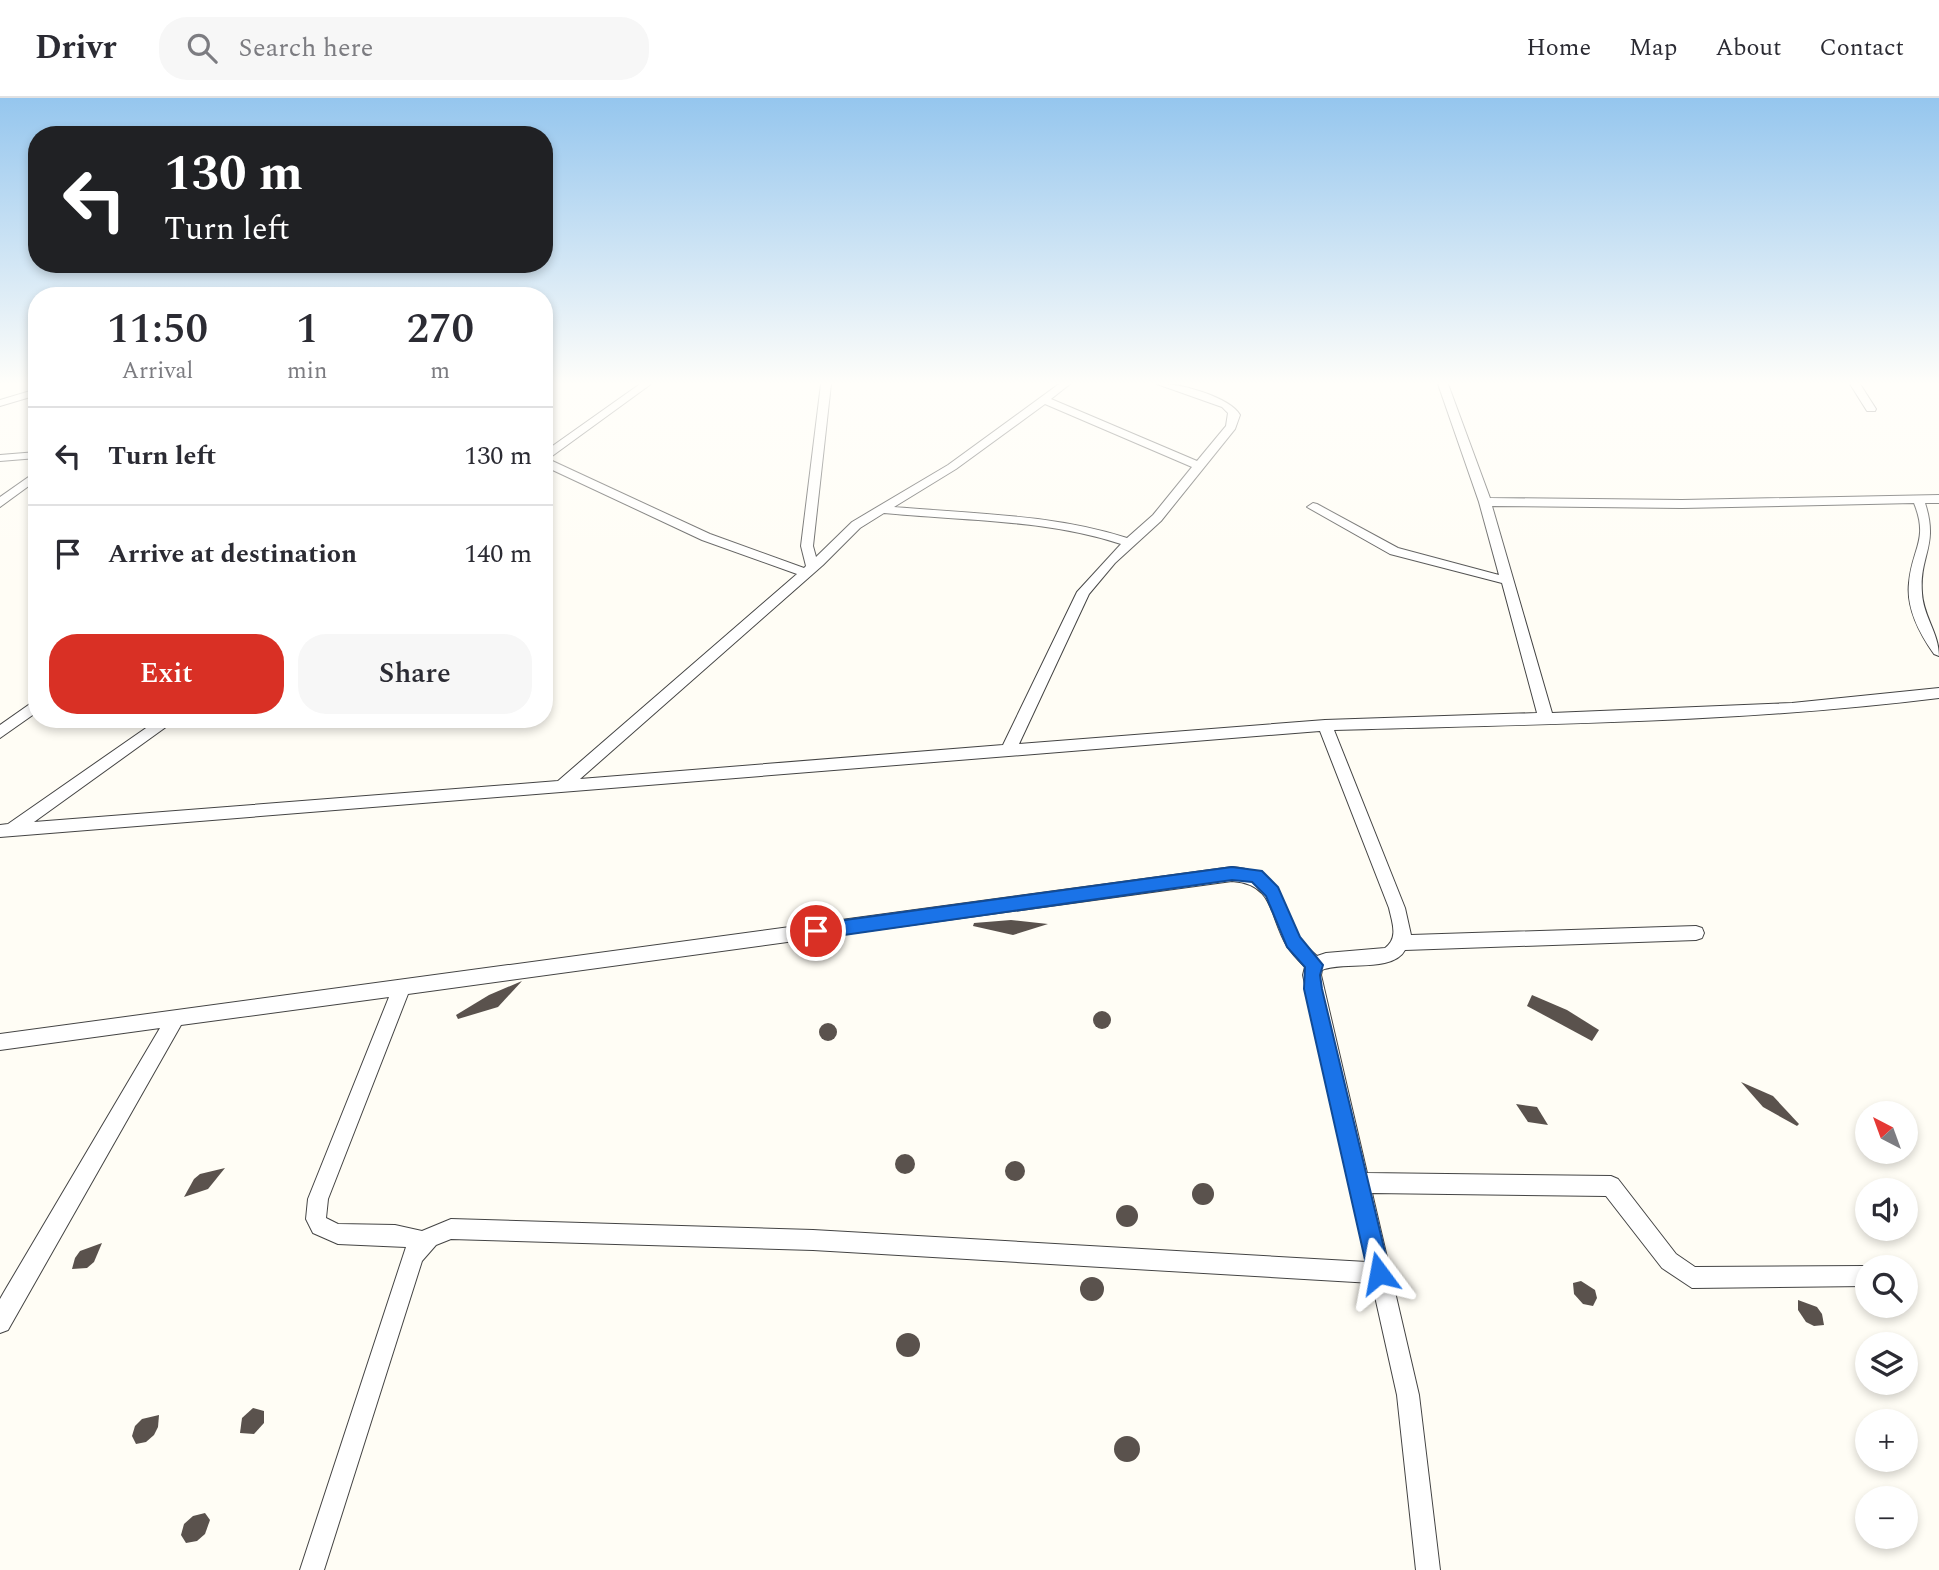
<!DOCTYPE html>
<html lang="en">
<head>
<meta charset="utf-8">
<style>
	body { margin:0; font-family:Spectral,serif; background:#f7f7f7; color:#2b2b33; height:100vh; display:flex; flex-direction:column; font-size:26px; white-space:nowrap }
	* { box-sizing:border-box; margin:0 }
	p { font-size:23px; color:#7c7c81 }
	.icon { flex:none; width:38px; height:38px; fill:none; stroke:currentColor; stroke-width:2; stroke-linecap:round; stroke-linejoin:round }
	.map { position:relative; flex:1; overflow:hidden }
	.panel { position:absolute; left:28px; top:189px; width:525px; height:441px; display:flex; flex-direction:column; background:#fff; border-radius:28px; box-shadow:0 4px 10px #0003 }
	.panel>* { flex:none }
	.banner { position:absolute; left:28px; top:28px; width:525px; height:147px; border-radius:28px; box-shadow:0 4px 10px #0003; background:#202124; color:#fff; overflow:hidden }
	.needle { width:46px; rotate:319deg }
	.controls { position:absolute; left:1855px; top:1003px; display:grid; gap:14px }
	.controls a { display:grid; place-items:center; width:63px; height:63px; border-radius:50%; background:#fff; box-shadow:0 4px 10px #0003; font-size:35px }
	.pin { position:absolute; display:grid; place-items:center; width:60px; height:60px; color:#fff; margin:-30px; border:4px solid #fff; border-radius:50%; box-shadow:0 2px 7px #0007 }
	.me { position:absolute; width:77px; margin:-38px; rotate:347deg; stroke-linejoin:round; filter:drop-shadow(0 0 5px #0008) }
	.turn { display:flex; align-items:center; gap:24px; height:147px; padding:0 21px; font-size:32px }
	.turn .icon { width:91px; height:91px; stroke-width:2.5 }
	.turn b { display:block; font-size:49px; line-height:60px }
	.eta { display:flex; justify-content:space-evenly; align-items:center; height:119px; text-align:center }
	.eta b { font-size:42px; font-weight:600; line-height:49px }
	.primary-button { display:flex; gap:14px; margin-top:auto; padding:14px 21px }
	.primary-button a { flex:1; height:80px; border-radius:28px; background:#d93025; color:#fff; font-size:28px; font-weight:600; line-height:80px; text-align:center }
	.primary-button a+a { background:#f7f7f7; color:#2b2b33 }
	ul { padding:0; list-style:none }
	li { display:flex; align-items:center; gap:21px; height:98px; padding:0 21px; border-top:2px solid #e1e1e2 }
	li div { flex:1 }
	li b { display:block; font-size:26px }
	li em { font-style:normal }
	header { display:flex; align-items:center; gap:42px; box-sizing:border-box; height:98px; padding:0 35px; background:#fff; border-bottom:2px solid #e1e1e2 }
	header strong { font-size:33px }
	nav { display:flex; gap:38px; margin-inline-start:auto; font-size:24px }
	.search { width:490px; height:63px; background:#f7f7f7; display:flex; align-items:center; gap:18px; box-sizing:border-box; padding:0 24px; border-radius:28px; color:#7c7c81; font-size:26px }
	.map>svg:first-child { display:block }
	.building { fill:#5a524d }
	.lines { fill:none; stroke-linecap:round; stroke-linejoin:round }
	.street-casing { stroke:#444; stroke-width:2 }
	.street { fill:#fff; fill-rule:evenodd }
	.route { fill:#1a73e8; stroke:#114b97; stroke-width:2 }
</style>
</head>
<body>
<header>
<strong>Drivr</strong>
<div class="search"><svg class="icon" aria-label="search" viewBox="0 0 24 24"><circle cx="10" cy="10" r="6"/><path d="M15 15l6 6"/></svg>Search here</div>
<nav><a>Home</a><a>Map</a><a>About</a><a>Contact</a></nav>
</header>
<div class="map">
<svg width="1939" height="1472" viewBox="0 0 1939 1472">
	<rect width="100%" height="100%" fill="#fffdf5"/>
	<!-- building -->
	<g class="building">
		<path d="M1011 822 1048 826 1013 837 973 828 974 825Z"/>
		<path d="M522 883 498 909 458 921 456 917 489 897Z"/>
		<path d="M1532 897 1567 912 1599 932 1592 943 1527 908Z"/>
		<circle cx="1102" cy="922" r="9"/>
		<circle cx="828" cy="934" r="9"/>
		<path d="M1741 984 1773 998 1799 1026 1797 1028 1763 1009Z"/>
		<path d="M1516 1006 1537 1009 1548 1027 1528 1024Z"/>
		<circle cx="905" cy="1066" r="10"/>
		<circle cx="1015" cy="1073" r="10"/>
		<path d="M225 1070 208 1091 184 1099 194 1081 200 1076Z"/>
		<circle cx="1203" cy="1096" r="11"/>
		<circle cx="1127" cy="1118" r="11"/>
		<path d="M102 1145 94 1164 87 1170 72 1171 75 1160 80 1153Z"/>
		<circle cx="1092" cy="1191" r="12"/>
		<path d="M1581 1183 1595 1192 1597 1200 1593 1208 1583 1206 1574 1196 1573 1185Z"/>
		<path d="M1798 1202 1817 1209 1822 1216 1824 1227 1814 1228 1806 1224 1798 1212Z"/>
		<circle cx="908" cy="1247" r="12"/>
		<path d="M253 1310 264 1313V1325L254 1336 240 1335 242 1320Z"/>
		<path d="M159 1317 158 1329 154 1337 146 1344 136 1346 132 1338 135 1328 142 1321Z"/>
		<circle cx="1127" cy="1351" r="13"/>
		<path d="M205 1415 210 1422 205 1436 197 1443 186 1445 181 1437 184 1426 193 1418Z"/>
	</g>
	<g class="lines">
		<!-- street casing -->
		<g class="street-casing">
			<g id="street">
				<path d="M640 286H651L548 361 710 436 804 470 806 468 801 448 821 286H831L813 448 816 459 852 424 948 367 1059 286H1070L1051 301 1197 363 1226 328 1228 315 1222 309 1157 286C1177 284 1230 299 1240 317L1235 331 1161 423 1115 465 1089 496 1019 646 1325 622 1537 615 1502 485 1390 456 1307 409 1313 405 1317 406 1398 450 1499 477 1479 404 1438 286H1448L1490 400 1682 402 1939 397V405H1925C1939 448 1919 457 1922 495 1923 518 1939 535 1939 558L1934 556C1920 536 1906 511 1909 485 1912 450 1929 442 1914 405L1682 410 1492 408 1552 615 1792 605 1939 590V600C1739 625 1536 626 1334 632L1405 810 1411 837 1696 828 1702 830 1704 835 1702 840 1696 842 1405 852C1393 875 1343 863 1322 872L1321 877 1367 1075 1611 1078 1618 1081 1676 1156 1695 1169 1865 1168 1869 1169 1867 1188 1692 1190 1662 1170 1606 1098 1372 1095 1419 1297 1440 1472H1416L1397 1297 1372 1185 813 1152 451 1141 436 1147 422 1163 324 1472H300L406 1149 338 1146 313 1135 306 1121 308 1101 389 899 181 927 8 1232 0 1235V1201L4 1194 160 930 0 952V936L1232 769C1285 774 1277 801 1298 838 1303 845 1310 852 1317 858L1326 855 1385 850C1399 840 1392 824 1389 810L1320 633 0 739V727L8 726 159 621H177L34 724 558 683 797 476 702 442 544 368V354ZM1045 306 1192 369 1153 417 1127 440C1051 416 973 416 894 409L956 371ZM884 415C964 423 1044 421 1121 446L1077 494 1003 647 580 681 823 467 860 430ZM1232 783C1275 786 1269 818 1287 848 1292 856 1299 863 1305 869L1303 877 1367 1164 813 1132 451 1121 422 1133 395 1127 338 1126 326 1120 328 1101 408 896Z"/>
				<path d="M1850 286H1860L1876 311 1875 313H1867Z"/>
				<path d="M37 291V297L0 308V302Z"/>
				<path d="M37 354V360L0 363V357Z"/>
				<path d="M37 373V382L0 409V399Z"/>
				<path d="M37 601V614L0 640V627Z"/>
			</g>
		</g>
		<!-- street -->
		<use href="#street" class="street"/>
	</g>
	<!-- sky -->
	<linearGradient id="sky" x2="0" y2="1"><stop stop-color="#95c6ee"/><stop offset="0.58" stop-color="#fffefa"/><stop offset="1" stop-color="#fffefa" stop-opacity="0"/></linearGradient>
	<rect width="1939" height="492" fill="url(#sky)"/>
	<!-- route -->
	<path class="route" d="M1232 769 1262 773 1278 789 1300 839 1323 867 1320 877 1322 891 1390 1175 1386 1182 1379 1185 1372 1182 1368 1175 1304 891 1305 869 1287 849 1266 798 1252 784 1232 782 816 841 810 838 808 833 810 828 816 826Z"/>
</svg>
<div class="controls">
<a><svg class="needle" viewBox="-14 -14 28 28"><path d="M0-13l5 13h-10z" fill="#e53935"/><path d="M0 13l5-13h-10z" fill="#7c7c81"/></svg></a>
<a><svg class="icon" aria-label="sound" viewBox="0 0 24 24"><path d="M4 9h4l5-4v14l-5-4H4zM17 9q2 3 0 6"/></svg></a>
<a><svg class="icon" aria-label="search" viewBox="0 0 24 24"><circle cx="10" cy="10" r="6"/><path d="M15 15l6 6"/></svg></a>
<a><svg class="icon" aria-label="layers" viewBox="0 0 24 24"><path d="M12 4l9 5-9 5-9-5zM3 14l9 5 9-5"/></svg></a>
<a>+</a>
<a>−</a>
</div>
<div class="pin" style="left:816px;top:833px;background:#d93025"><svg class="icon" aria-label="arrive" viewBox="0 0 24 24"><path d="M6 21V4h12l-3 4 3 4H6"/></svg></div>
<svg class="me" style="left:1379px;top:1175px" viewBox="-20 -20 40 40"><path d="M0-17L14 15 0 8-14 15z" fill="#1a73e8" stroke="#fff" stroke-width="4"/></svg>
<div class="banner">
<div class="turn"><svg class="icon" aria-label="left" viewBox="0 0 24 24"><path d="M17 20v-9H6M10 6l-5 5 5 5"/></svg><div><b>130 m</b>Turn left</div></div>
</div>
<section class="panel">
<div class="eta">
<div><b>11:50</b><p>Arrival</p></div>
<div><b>1</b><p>min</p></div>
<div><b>270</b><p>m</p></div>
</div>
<ul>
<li><svg class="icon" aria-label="left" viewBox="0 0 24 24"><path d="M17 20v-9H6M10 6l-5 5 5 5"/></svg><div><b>Turn left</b></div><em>130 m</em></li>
<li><svg class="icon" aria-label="arrive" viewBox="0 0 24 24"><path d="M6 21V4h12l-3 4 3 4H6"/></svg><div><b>Arrive at destination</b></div><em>140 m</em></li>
</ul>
<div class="primary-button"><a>Exit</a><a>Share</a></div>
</section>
</div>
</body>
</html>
